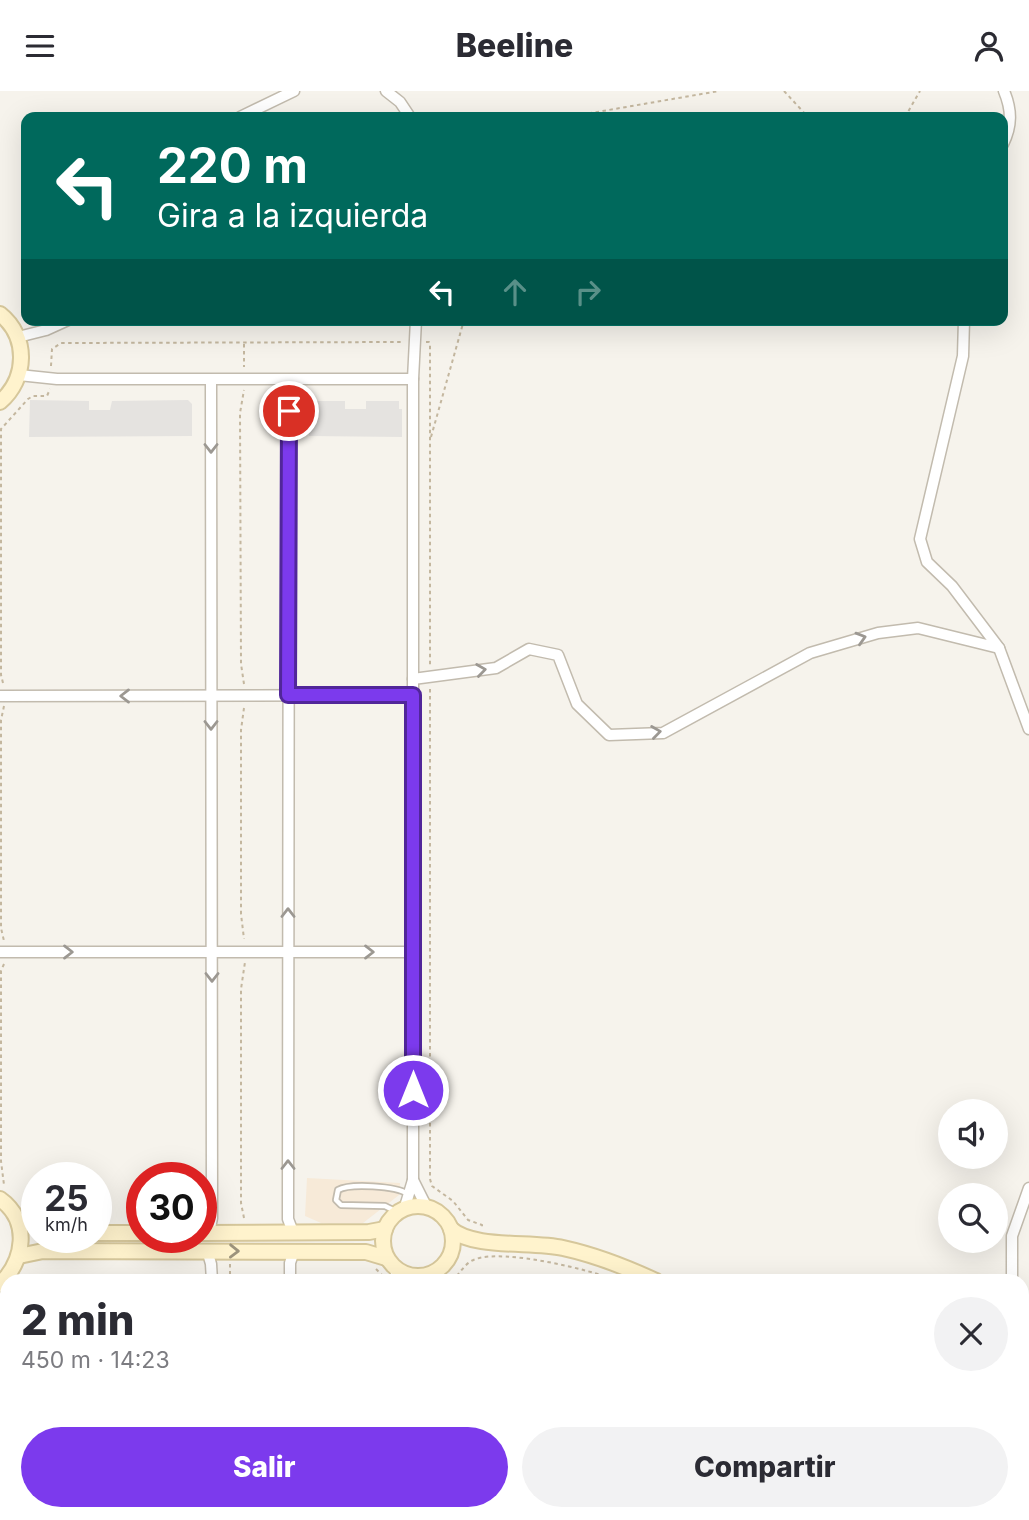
<!DOCTYPE html>
<html lang="es">
<head>
<meta charset="utf-8">
<style>
	body { margin:0; font-family:Inter,sans-serif; background:#f2f2f3; color:#2b2b33; height:100vh; display:flex; flex-direction:column; font-size:26px; white-space:nowrap }
	* { box-sizing:border-box; margin:0 }
	p { font-size:23px; color:#7c7c81 }
	.icon { flex:none; width:38px; height:38px; fill:none; stroke:currentColor; stroke-width:2; stroke-linecap:round; stroke-linejoin:round }
	.map { position:relative; flex:1; overflow:hidden }
	.sheet { position:absolute; left:0px; top:1183px; width:1029px; height:247px; display:flex; flex-direction:column; background:#fff; border-radius:21px 21px 0 0; box-shadow:0 7px 28px #0002 }
	.sheet>* { flex:none }
	.banner { position:absolute; left:21px; top:21px; width:987px; height:214px; border-radius:14px; box-shadow:0 7px 28px #0002; background:#00695c; color:#fff; overflow:hidden }
	.tools { position:absolute; left:938px; top:1008px; display:grid; gap:14px }
	.tools a { display:grid; place-items:center; width:70px; height:70px; border-radius:50%; background:#fff; box-shadow:0 7px 28px #0002; font-size:35px }
	.speed { position:absolute; left:21px; top:1071px; display:flex; gap:14px; font-size:35px; font-weight:700; text-align:center }
	.speed>* { display:grid; place-content:center; width:91px; height:91px; border-radius:50%; background:#fff; box-shadow:0 7px 28px #0002; line-height:1 }
	.speed small { font-size:18px; font-weight:400 }
	.speed .limit { border:10px solid #d22; background:#fff; color:#111 }
	.pin { position:absolute; display:grid; place-items:center; width:60px; height:60px; color:#fff; margin:-30px; border:4px solid #fff; border-radius:50%; box-shadow:0 2px 7px #0007 }
	.me { position:absolute; width:77px; margin:-38px; rotate:0deg; stroke-linejoin:round; filter:drop-shadow(0 0 5px #0008) }
	.turn { display:flex; align-items:center; gap:24px; height:147px; padding:0 21px; font-size:32px }
	.turn .icon { width:91px; height:91px; stroke-width:2.5 }
	.turn b { display:block; font-size:49px; line-height:60px }
	.lanes { display:flex; align-items:center; height:66px; padding:0 21px; background:#0003; justify-content:center; gap:35px; direction:ltr }
	.lanes .off { opacity:.35 }
	.round { display:grid; place-items:center; flex:none; width:74px; height:74px; border-radius:37px; background:#f2f2f3 }
	.head { display:flex; align-items:center; justify-content:space-between; height:119px; padding:0 21px }
	h1 { font-size:42px; font-weight:800; line-height:52px }
	.action { display:flex; gap:14px; margin-top:auto; padding:14px 21px }
	.action a { flex:1; height:80px; border-radius:42px; background:#7c3aed; color:#fff; font-size:28px; font-weight:800; line-height:80px; text-align:center }
	.action a+a { background:#f2f2f3; color:#2b2b33 }
	header { display:flex; justify-content:space-between; align-items:center; height:91px; padding:0 21px; background:#fff; font-size:32px; font-weight:800 }
	.map>svg:first-child { display:block }
	.commercial { fill:#f7ead8 }
	.parking { fill:#e5e3e0 }
	.lines { fill:none; stroke-linecap:round; stroke-linejoin:round }
	.lane-casing { stroke:#c2bbae; stroke-width:8 }
	.street-casing { stroke:#c2bbae; stroke-width:13 }
	.secondary-casing { stroke:#d6c79b; stroke-width:18 }
	.path { stroke:#c4b79f; stroke-width:2; stroke-dasharray:3.5 3.5; stroke-linecap:butt }
	.lane { stroke:#fff; stroke-width:4.5 }
	.street { stroke:#fff; stroke-width:10 }
	.secondary { stroke:#fff3cd; stroke-width:14 }
	.oneway { stroke:#9c9892 }
	.oneway2 { stroke:#9c937c }
	.route-casing { stroke:#51269a; stroke-width:18 }
	.route { stroke:#7c3aed; stroke-width:12 }
</style>
</head>
<body>
<header><svg class="icon" aria-label="menu" viewBox="0 0 24 24"><path d="M4 6h16M4 12h16M4 18h16"/></svg>Beeline<svg class="icon" aria-label="person" viewBox="0 0 24 24"><circle cx="12" cy="8" r="4"/><path d="M4 21q1-7 8-7t8 7"/></svg></header>
<div class="map">
<svg width="1029" height="1429" viewBox="0 0 1029 1429">
	<rect width="100%" height="100%" fill="#f6f3ec"/>
	<!-- commercial -->
	<path class="commercial" d="M307 1087 400 1092 399 1104 363 1132H321L305 1125Z"/>
	<!-- parking -->
	<g class="parking">
		<path d="M30 309 89 310V319H110L112 310 188 309 192 313V345L29 346Z"/>
		<path d="M310 310H345V318H366V310H399V318H402V346L309 345Z"/>
	</g>
	<g class="lines">
		<!-- lane casing -->
		<g class="lane-casing">
			<path id="lane" d="M399 1122 385 1115 341 1114 336 1109 338 1099C350 1092 396 1095 408 1103"/>
		</g>
		<!-- street casing -->
		<g class="street-casing">
			<g id="street">
				<path d="M386 0 400 11 410 26"/>
				<path d="M240 26 294 0"/>
				<path d="M1003 53C1012 35 1012 19 1004 0"/>
				<path d="M964 229 963 265 920 448 927 471 952 495 999 557 1029 638"/>
				<path d="M18 246 46 239 68 229"/>
				<path d="M19 284 57 288H413"/>
				<path d="M289 289 288 1115V1128L293 1141"/>
				<path d="M413 588 496 577 529 558 558 564 577 613 609 644 663 642 810 562 878 542 918 537 999 557"/>
				<path d="M0 605 413 604"/>
				<path d="M0 861H413"/>
				<path d="M413 1089V288L416 229"/>
				<path d="M404 1119 413 1089 427 1117"/>
				<path d="M209 1142 212 1127 211 289"/>
				<path d="M207 1159 211 1173 212 1190"/>
				<path d="M394 1177 400 1190"/>
				<path d="M290 1190V1172L294 1160"/>
				<path d="M417 1190 423 1185"/>
				<path d="M1012 1190V1145L1029 1097"/>
				<path d="M0 1425 213 1423 345 1425"/>
			</g>
		</g>
		<!-- secondary casing -->
		<g class="secondary-casing">
			<g id="secondary">
				<path d="M0 223C29 246 27 288 0 311"/>
				<path d="M0 1108C31 1130 24 1170 0 1193"/>
				<circle cx="418" cy="1150" r="35"/>
				<path d="M451 1138C473 1158 532 1150 563 1157 595 1164 626 1176 656 1190"/>
				<path d="M96 1142H142"/>
				<path d="M201 1142 369 1141 385 1138"/>
				<path d="M19 1165 43 1160 366 1161 386 1167"/>
				<path d="M940 1423 948 1429"/>
			</g>
		</g>
		<!-- path -->
		<g class="path">
			<path d="M784 0 808 26"/>
			<path d="M568 26 719 0"/>
			<path d="M905 26 920 0"/>
			<path d="M426 251H429L430 254V575"/>
			<path d="M244 253V276"/>
			<path d="M51 275 52 258 61 252 403 251"/>
			<path d="M431 346 464 229"/>
			<path d="M3 592 1 584V338L28 308 33 305H47L50 298"/>
			<path d="M244 593 241 573 240 322 244 299"/>
			<path d="M430 598V1088L432 1095 453 1110 468 1129 482 1134V1137"/>
			<path d="M4 615 1 629V837L4 850"/>
			<path d="M244 617 241 639V823L244 848"/>
			<path d="M4 873 1 880V1070L4 1094"/>
			<path d="M30 1125 37 1128"/>
			<path d="M244 1127 241 1112V898L245 871"/>
			<path d="M230 1173V1190"/>
			<path d="M376 1178 387 1189"/>
			<path d="M452 1190C460 1183 465 1171 476 1168 503 1158 590 1178 617 1190"/>
			<path d="M4 1414 2 1401 1 1216 4 1207"/>
			<path d="M361 1429 363 1423"/>
		</g>
		<!-- lane -->
		<use href="#lane" class="lane"/>
		<!-- street -->
		<use href="#street" class="street"/>
		<!-- secondary -->
		<use href="#secondary" class="secondary"/>
	</g>
	<!-- one-way arrows -->
	<defs><path id="oneway-chevron" d="M-2-3.5L2.5 0L-2 3.5" fill="none" stroke-width="1.6" stroke-linecap="round" stroke-linejoin="round" transform="scale(1.75)"/></defs>
	<g class="oneway">
		<use href="#oneway-chevron" transform="translate(211 357) rotate(90)"/>
		<use href="#oneway-chevron" transform="translate(861 547) rotate(-17)"/>
		<use href="#oneway-chevron" transform="translate(481 579) rotate(-8)"/>
		<use href="#oneway-chevron" transform="translate(125 605) rotate(180)"/>
		<use href="#oneway-chevron" transform="translate(211 634) rotate(90)"/>
		<use href="#oneway-chevron" transform="translate(656 641) rotate(-8)"/>
		<use href="#oneway-chevron" transform="translate(288 822) rotate(-90)"/>
		<use href="#oneway-chevron" transform="translate(68 861)"/>
		<use href="#oneway-chevron" transform="translate(369 861)"/>
		<use href="#oneway-chevron" transform="translate(212 886) rotate(90)"/>
		<use href="#oneway-chevron" transform="translate(288 1074) rotate(-90)"/>
	</g>
	<use class="oneway2" href="#oneway-chevron" transform="translate(234 1160) rotate(1)"/>
	<g class="lines">
		<!-- route casing -->
		<g class="route-casing">
			<path id="route" d="M289 320 288 604H413V999"/>
		</g>
		<!-- route -->
		<use href="#route" class="route"/>
	</g>
</svg>
<div class="tools">
<a><svg class="icon" aria-label="sound" viewBox="0 0 24 24"><path d="M4 9h4l5-4v14l-5-4H4zM17 9q2 3 0 6"/></svg></a>
<a><svg class="icon" aria-label="search" viewBox="0 0 24 24"><circle cx="10" cy="10" r="6"/><path d="M15 15l6 6"/></svg></a>
</div>
<div class="speed"><div>25<small>km/h</small></div><div class="limit">30</div></div>
<div class="pin" style="left:289px;top:320px;background:#d93025"><svg class="icon" aria-label="arrive" viewBox="0 0 24 24"><path d="M6 21V4h12l-3 4 3 4H6"/></svg></div>
<svg class="me" style="left:413px;top:999px" viewBox="-20 -20 40 40"><circle r="17" fill="#7c3aed" stroke="#fff" stroke-width="3"/><path d="M0-11L8 9 0 5-8 9z" fill="#fff"/></svg>
<div class="banner">
<div class="turn"><svg class="icon" aria-label="left" viewBox="0 0 24 24"><path d="M17 20v-9H6M10 6l-5 5 5 5"/></svg><div><b>220 m</b>Gira a la izquierda</div></div>
<div class="lanes"><svg class="icon" aria-label="left" viewBox="0 0 24 24"><path d="M17 20v-9H6M10 6l-5 5 5 5"/></svg><svg class="icon off" aria-label="ahead" viewBox="0 0 24 24"><path d="M12 20V5M6 11l6-6 6 6"/></svg><svg class="icon off" aria-label="right" viewBox="0 0 24 24"><path d="M7 20v-9h11M14 6l5 5-5 5"/></svg></div>
</div>
<section class="sheet">
<div class="head"><div><h1>2 min</h1><p>450 m · 14:23</p></div><a class="round"><svg class="icon" aria-label="close" viewBox="0 0 24 24"><path d="M6 6l12 12M18 6L6 18"/></svg></a></div>
<div class="action"><a>Salir</a><a>Compartir</a></div>
</section>
</div>
</body>
</html>
